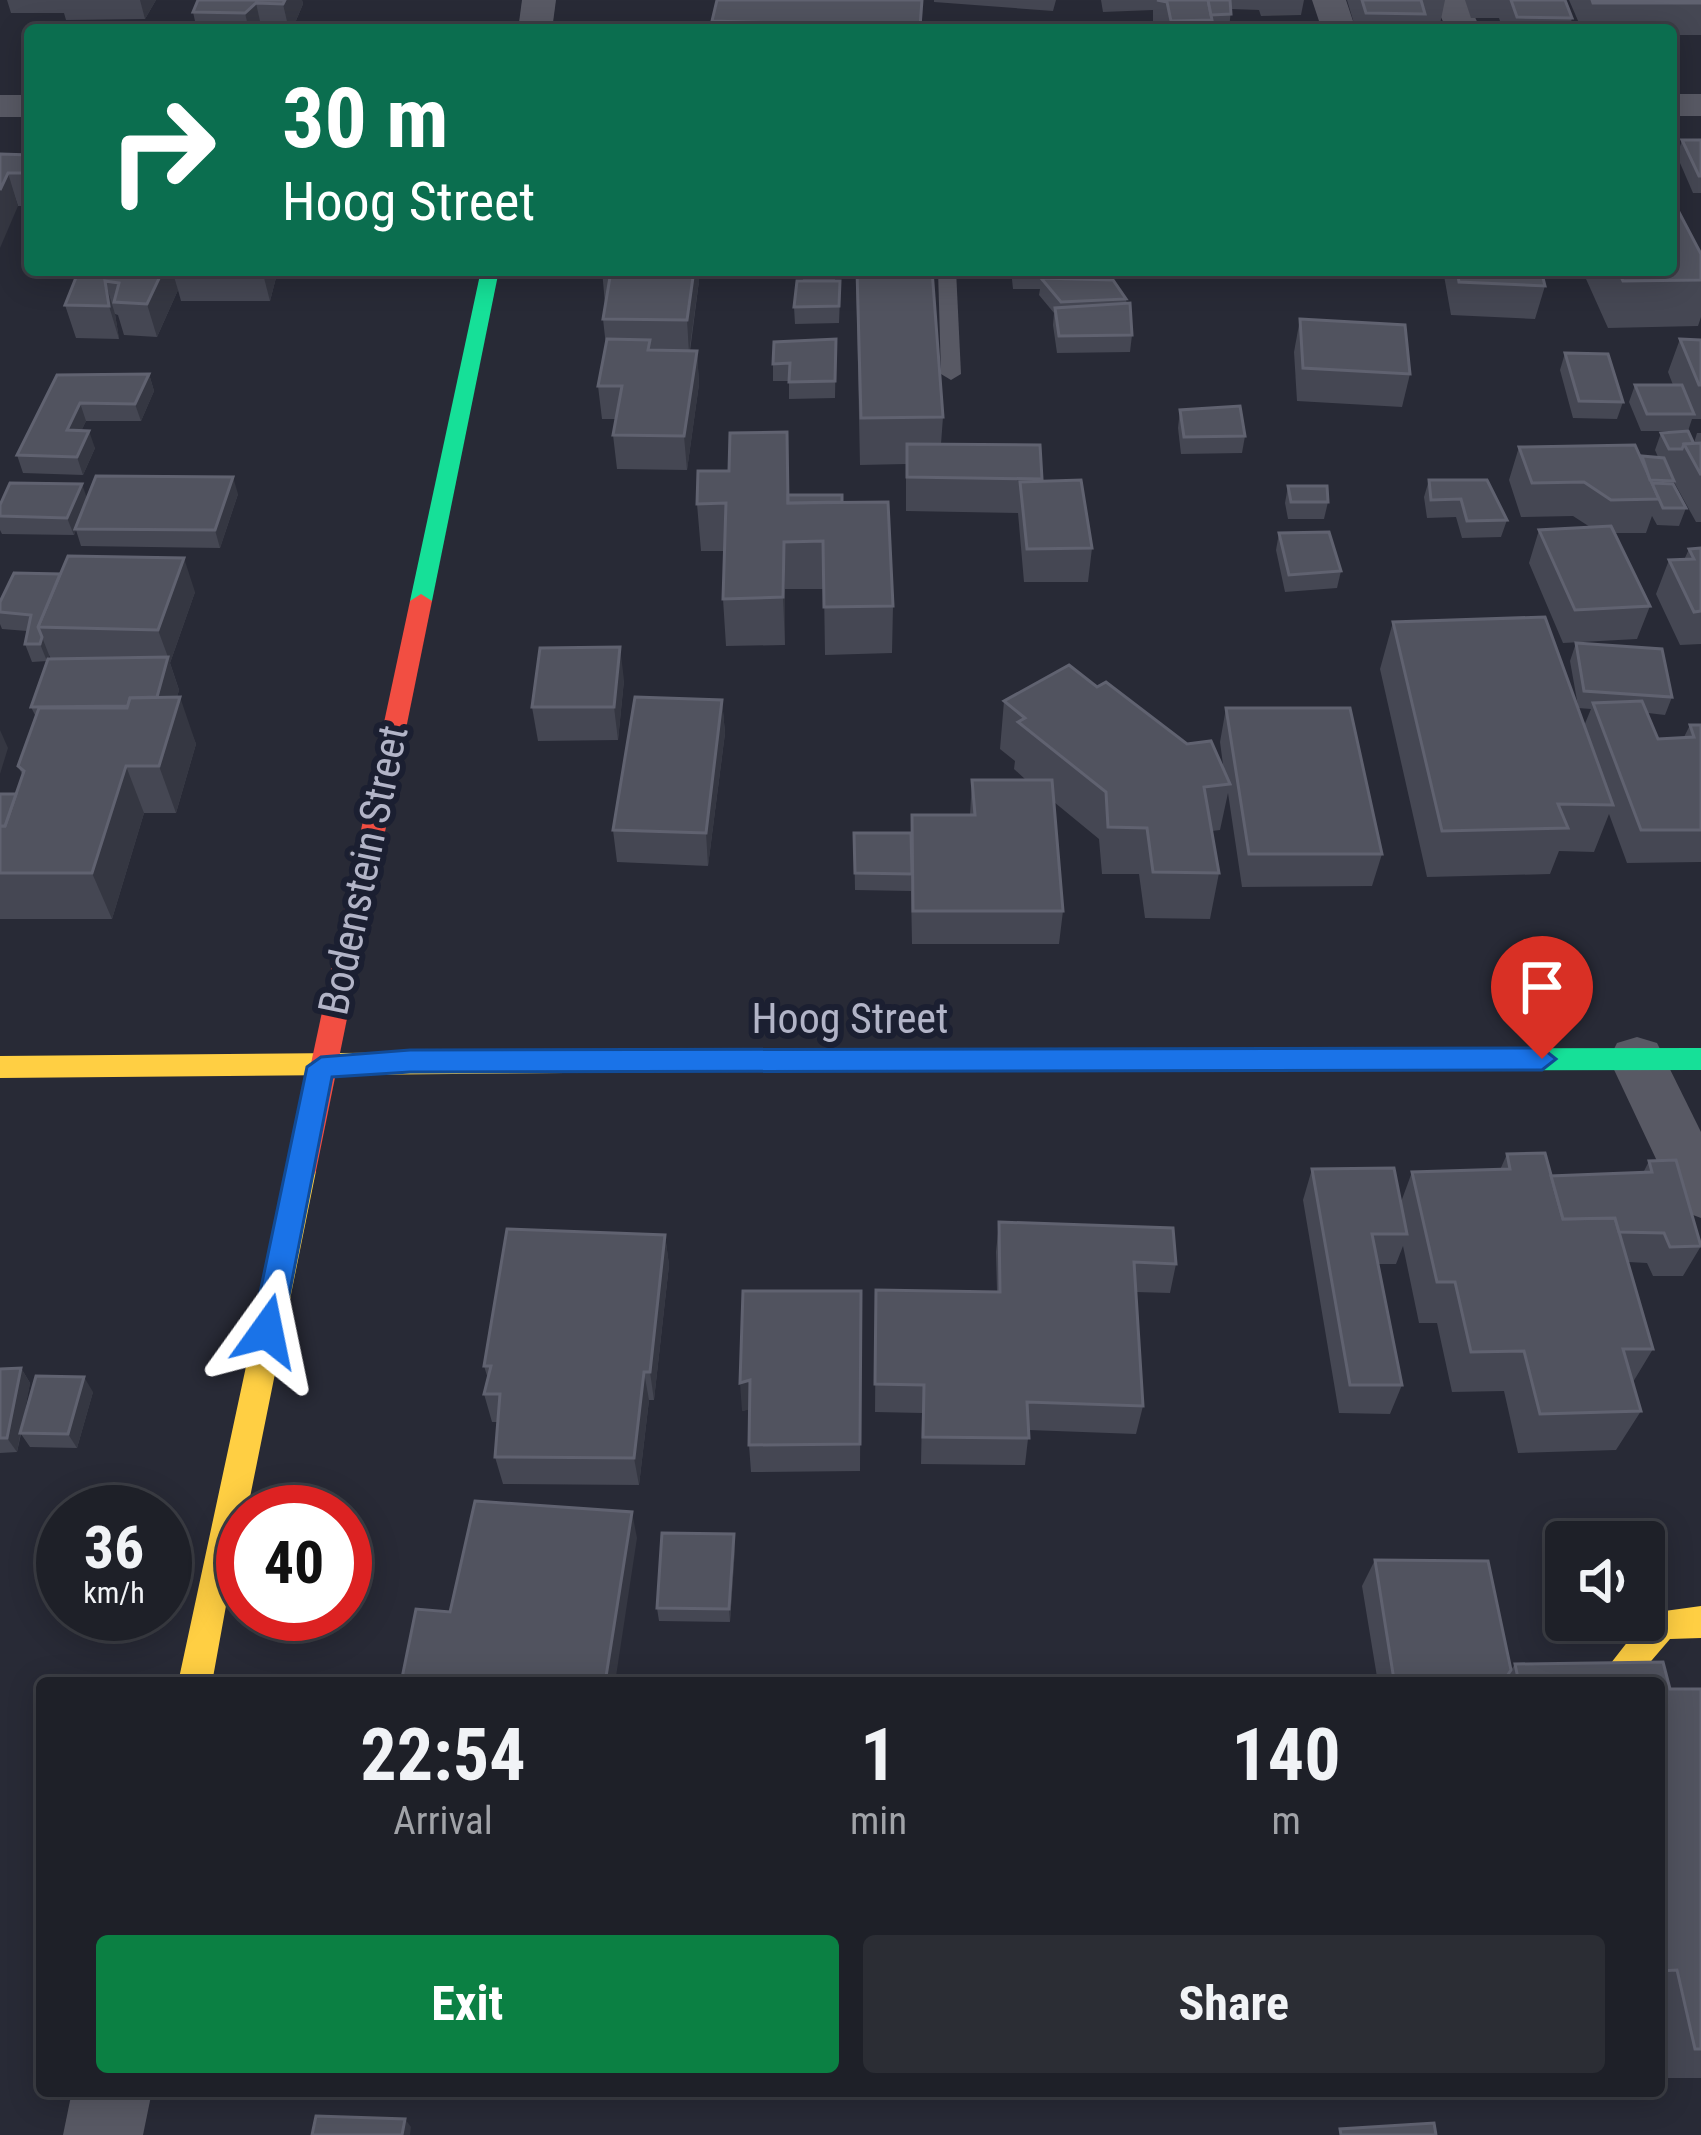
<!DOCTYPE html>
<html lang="en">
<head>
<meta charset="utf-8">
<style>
	body { margin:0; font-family:"Roboto Condensed",sans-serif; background:#2b2d34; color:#f1f3f6; height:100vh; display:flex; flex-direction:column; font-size:45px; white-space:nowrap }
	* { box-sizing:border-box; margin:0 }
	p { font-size:39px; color:#a1a3a8 }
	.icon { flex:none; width:66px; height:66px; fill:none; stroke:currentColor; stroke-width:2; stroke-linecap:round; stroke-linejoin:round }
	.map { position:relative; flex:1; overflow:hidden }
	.sheet { position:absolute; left:36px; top:1677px; width:1629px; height:420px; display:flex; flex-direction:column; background:#1e2028; border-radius:12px; box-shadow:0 6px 30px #0003,0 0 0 3px #3c3e45 }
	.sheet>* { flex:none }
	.guide { position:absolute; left:24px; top:24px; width:1653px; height:252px; border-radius:12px; box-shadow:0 6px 30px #0003,0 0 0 3px #3c3e45; background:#0b6e4f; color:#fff; overflow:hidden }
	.buttons { position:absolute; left:1545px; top:1521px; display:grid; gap:24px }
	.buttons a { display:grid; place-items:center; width:120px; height:120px; border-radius:12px; background:#1e2028; box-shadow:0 6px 30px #0003,0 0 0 3px #3c3e45; font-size:60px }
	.speed { position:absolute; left:36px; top:1485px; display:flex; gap:24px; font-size:60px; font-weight:700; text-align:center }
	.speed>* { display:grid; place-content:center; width:156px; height:156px; border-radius:50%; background:#1e2028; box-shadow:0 6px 30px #0003,0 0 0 3px #3c3e45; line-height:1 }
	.speed small { font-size:30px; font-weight:400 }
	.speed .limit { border:18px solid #d22; background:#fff; color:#111 }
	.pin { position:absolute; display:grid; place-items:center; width:102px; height:102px; color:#fff; margin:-123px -51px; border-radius:50% 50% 50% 0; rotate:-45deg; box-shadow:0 0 12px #0007 }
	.pin .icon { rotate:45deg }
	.me { position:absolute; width:132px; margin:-66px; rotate:12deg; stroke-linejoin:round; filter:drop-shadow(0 0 9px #0008) }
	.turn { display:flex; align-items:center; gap:42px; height:252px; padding:0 60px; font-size:54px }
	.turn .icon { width:156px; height:156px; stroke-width:2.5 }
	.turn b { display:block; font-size:84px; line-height:102px }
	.eta { display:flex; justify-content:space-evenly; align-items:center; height:204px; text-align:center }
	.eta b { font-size:72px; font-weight:700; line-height:84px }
	.action { display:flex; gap:24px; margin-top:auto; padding:24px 60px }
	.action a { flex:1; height:138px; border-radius:12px; background:#0b8043; color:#fff; font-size:48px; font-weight:700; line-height:138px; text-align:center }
	.action a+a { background:#2b2d34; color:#f1f3f6 }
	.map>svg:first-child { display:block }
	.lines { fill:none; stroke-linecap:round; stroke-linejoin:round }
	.lane { fill:#585964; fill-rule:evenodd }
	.street { fill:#585964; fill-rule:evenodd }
	.fast { fill:#16e098; fill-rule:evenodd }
	.slow { fill:#ffcf43; fill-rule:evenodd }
	.jam { fill:#f24e42; fill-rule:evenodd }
	.wall { fill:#454753; fill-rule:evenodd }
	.shaded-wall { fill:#353742 }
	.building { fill:#51535f; stroke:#606270; stroke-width:3 }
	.route { fill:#1a73e8; stroke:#114b97; stroke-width:3 }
	.labels { text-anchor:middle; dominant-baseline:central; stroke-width:12; stroke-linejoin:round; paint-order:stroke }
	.street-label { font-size:42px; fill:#b2b4c7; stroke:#1b1f31 }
</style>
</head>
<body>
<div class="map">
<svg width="1701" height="2135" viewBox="0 0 1701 2135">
	<rect width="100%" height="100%" fill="#282a36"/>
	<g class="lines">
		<!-- lane -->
		<path class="lane" d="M938 270H956L961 374 951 380 941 374Z"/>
		<!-- street -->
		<g class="street">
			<path d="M522 0H556L552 30H518Z"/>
			<path d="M1312 0H1346L1356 30H1322Z"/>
			<path d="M1433 0H1467L1481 30H1447Z"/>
			<rect x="1671" y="94" width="30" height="22"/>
			<rect x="0" y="95" width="30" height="22"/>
			<path d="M1637 1037 1657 1043 1701 1132V1218L1680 1210 1609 1059 1617 1043Z"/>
			<path d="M72 2091H152L143 2135H63Z"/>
		</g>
		<!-- fast -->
		<g class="fast">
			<path d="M481 270H499L432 601 421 608 410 601Z"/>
			<path d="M1701 1048V1070L784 1071 774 1067 771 1060 774 1053 784 1049Z"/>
		</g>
		<!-- slow -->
		<g class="slow">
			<path d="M784 1049 794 1053 797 1060 794 1067 784 1071 0 1078V1056Z"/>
			<path d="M302 1160 312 1163 316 1171 247 1512H243L212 1683H178L288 1171 292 1163Z"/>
			<path d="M1701 1606V1638L1670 1639 1640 1674 1628 1679 1616 1674 1611 1663 1650 1613Z"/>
		</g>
		<!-- jam -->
		<path class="jam" d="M421 594 432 601 316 1171 312 1179H292L288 1171 410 601Z"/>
	</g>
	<!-- wall -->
	<g class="wall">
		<path d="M7 0H156L145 19 66 20 64 13H11Z"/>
		<path d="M198 0H302L303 4 292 30H197L193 12Z"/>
		<path d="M922 0 921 30H713L712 21Z"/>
		<path d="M934 0H1056L1053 11 934 2Z"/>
		<path d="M1101 0H1304L1301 15 1261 16 1259 10 1231 9 1229 30H1153V10L1103 12Z"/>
		<path d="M1347 0H1445L1440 24 1423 23 1422 30H1356Z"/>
		<path d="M1465 0H1565L1572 18 1569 30H1503L1499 18H1471Z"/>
		<path d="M1569 0H1701V35H1671V30H1582Z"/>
		<path d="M1682 140H1701V193H1693L1677 156Z"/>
		<path d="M30 151V206H18L0 154 22 155Z"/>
		<path d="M1701 254V317L1698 326 1608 328 1582 270H1671Z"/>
		<path d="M79 270H278L270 301H181L178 290 157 337 124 335 118 315 115 314 119 339 76 338 65 305Z"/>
		<path d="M602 270H698L699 281 690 351H697L699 384 687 470 617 469 613 435 616 419H602L598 386 606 346 603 319 605 304Z"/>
		<path d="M802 270H835V281L840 298 839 323 795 324 794 307 803 281Z"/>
		<path d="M856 270H932L943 417 941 444 1040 445 1042 481 1092 548 1088 582H1024L1018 513 906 511V464L860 465Z"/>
		<path d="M1011 270H1115L1113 281 1126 299 1132 335 1130 352 1057 353 1053 325 1054 313 1039 295 1040 289H1013Z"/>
		<path d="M1443 270H1541L1545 286 1535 319 1451 315Z"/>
		<path d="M1300 319 1410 374 1402 407 1297 401 1294 352Z"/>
		<path d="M836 339 835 398 789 399V381H773V364Z"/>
		<path d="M1680 339 1701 340V419H1692L1688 431H1641L1629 402 1635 385H1673L1668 372Z"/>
		<path d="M1565 353 1623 402 1617 419 1573 418 1560 370Z"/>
		<path d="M149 374 154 391 141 421H86L81 431 95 448 83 475 23 473 17 455 57 375Z"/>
		<path d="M1180 410 1245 436 1242 453 1181 454 1178 428Z"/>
		<path d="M1661 433 1694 443 1697 433H1701V522H1696L1674 482 1673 485 1686 508 1679 526 1657 525 1652 516 1646 533H1615L1650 606 1637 639 1563 643 1529 563 1539 530 1590 527 1573 516 1521 517 1509 480 1519 447 1641 458 1658 457 1655 450Z"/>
		<path d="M1429 480 1507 520 1501 537 1462 538 1456 517 1427 518 1424 497Z"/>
		<path d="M1288 486 1328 502 1324 519H1288L1285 503Z"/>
		<path d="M238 494 220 548 81 546 76 530 74 535 2 534 0 530V505L87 499Z"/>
		<path d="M789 495 842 502 893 606 892 653 825 655 824 589H785V645L726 646 723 599 725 551H701L697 504Z"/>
		<path d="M1279 533 1341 571 1337 588 1285 592 1276 550Z"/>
		<path d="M1701 548V644L1680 645 1656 594 1669 560H1684L1689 549Z"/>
		<path d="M195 592 170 663 179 690 177 697 196 744 176 813H144L112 919H0V794H16L23 776 18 766 36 717 31 707 51 659 49 655 47 661 32 662 25 644 27 631 2 629 0 624V602Z"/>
		<path d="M1393 622 1578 706 1570 661 1576 643 1672 697 1665 715 1648 713 1658 739 1684 737 1690 725H1701V862L1627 863 1609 814 1594 852 1559 851 1550 874 1427 877 1380 669ZM1578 708 1591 709 1584 726Z"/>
		<path d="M624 680 618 740 538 741 532 707Z"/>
		<path d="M1097 687 1224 772 1220 742 1226 708 1382 854 1372 886 1242 887 1228 793 1220 830 1212 831 1219 873 1210 919 1145 918 1139 874H1102L1099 839 1054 802 1063 911 1059 944H912L911 891 855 890 854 833H911L970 815 972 780H1026L1014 769 1015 761 1000 749 1004 701Z"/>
		<path d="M722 700 725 733 708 866 617 862 613 830Z"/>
		<path d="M1507 1154 1551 1176 1643 1173 1649 1161 1701 1246 1683 1276H1653L1647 1263 1628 1262 1653 1349 1633 1382 1641 1411 1616 1450 1518 1453 1504 1391 1452 1392 1437 1323H1419L1403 1246 1396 1264H1378L1402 1385 1390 1414 1339 1413 1303 1200 1312 1169 1401 1202 1412 1172 1500 1170Z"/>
		<path d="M999 1222 1176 1264 1170 1293 1136 1292 1143 1406 1136 1434 1029 1430 1025 1465 921 1464 922 1413 875 1412 876 1290 997 1292 996 1252Z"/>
		<path d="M665 1235 669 1265 654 1400H649L639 1485 503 1484 495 1457 497 1422H492L484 1394 488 1379 484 1366Z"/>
		<path d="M861 1291 860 1471 751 1472 749 1445 750 1409 742 1411Z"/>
		<path d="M21 1368 30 1383 22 1424 93 1392 77 1448 30 1447 21 1434 17 1452 0 1453V1369Z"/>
		<path d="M735 1548 730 1622 659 1621 657 1608Z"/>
		<path d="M1375 1560 1488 1561 1511 1670 1515 1664 1663 1662 1670 1689H1701V2078H1659V1683H1378L1362 1586Z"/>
		<path d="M800 2091H914L913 2099Z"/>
	</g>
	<!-- shaded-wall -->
	<g class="shaded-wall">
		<path d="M140 0H156L145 19Z"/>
		<path d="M285 0H302L303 4 292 30H289L283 4Z"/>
		<path d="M256 3 262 30H249L245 13Z"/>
		<path d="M8 173 18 206 0 248V190Z"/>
		<path d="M163 270H172L178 290 157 337 147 304Z"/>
		<path d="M262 270H278L270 301Z"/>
		<path d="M694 270H698L699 281 689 353 687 320Z"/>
		<path d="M105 281 115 314 119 339 109 306Z"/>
		<path d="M697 351 699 384 687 470 684 436Z"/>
		<path d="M149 374 154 391 141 421 135 404Z"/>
		<path d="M80 403 86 421 73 448 67 430Z"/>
		<path d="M89 431 95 448 83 475 77 457Z"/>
		<path d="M233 477 238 494 220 548 215 530Z"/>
		<path d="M82 484 88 501 74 535 67 518Z"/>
		<path d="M784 542 785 589V645L783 597Z"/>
		<path d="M184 558 195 592 170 663 179 690 166 739 155 706 168 657 158 630Z"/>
		<path d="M42 637 49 655 47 661 40 644Z"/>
		<path d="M620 647 624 680 618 740 614 707Z"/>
		<path d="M180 697 196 744 176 813 159 766Z"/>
		<path d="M722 700 725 733 708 866 706 833Z"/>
		<path d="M0 730 8 748 0 774Z"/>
		<path d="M126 766 144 813 112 919 92 873Z"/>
		<path d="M665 1235 669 1265 654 1400 650 1372Z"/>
		<path d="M21 1368 30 1383 17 1452 7 1438Z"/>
		<path d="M644 1372 649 1400 639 1485 634 1458Z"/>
		<path d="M84 1377 93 1392 77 1448 68 1434Z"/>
		<path d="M750 1380 752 1409 742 1411 740 1383Z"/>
		<path d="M632 1512 637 1538 615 1683H605Z"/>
		<path d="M734 1534 735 1548 730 1622 729 1609Z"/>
		<path d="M405 2119 411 2127 410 2135H402Z"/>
	</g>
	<!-- building -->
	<g class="building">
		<path d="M198 0H285L283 4 256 3 245 13 193 12Z"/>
		<path d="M717 0H922L920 27 712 21Z"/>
		<path d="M1157 0H1208L1212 20 1171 21 1167 2Z"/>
		<path d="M1208 0H1230L1231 14 1211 15Z"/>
		<path d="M1362 0H1421L1425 14 1366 13Z"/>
		<path d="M1511 0H1565L1572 18 1517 17Z"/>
		<path d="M1592 0H1701V3H1593Z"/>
		<path d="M1682 140H1701V176H1699Z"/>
		<path d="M0 154 30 155V173H8L0 190Z"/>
		<path d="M1671 197 1701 254V280L1623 281 1618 270H1671Z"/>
		<path d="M79 270H163L147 304 114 302 119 283 105 281 109 306 65 305Z"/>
		<path d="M602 270H694L687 320 603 319 611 271Z"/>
		<path d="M857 270H932L943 417 861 418Z"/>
		<path d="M1457 270H1541L1545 286 1459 282Z"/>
		<path d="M1041 278 1113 280 1126 299 1061 302Z"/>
		<path d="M797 281H840L839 306 794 307Z"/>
		<path d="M1130 303 1132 335 1059 336 1055 308Z"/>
		<path d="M1300 319 1405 325 1410 374 1303 368Z"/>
		<path d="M607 339 650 340 648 350 697 351 684 436 613 435 622 386H598Z"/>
		<path d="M836 339 835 381 789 382 790 363 773 364 774 342Z"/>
		<path d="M1680 339 1701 340V385H1699Z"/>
		<path d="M1565 353 1608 354 1623 402 1579 401Z"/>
		<path d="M149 374 135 404 80 403 67 430 89 431 77 457 17 455 57 375Z"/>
		<path d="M1635 385H1682L1694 414H1647Z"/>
		<path d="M1240 406 1245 436 1184 437 1180 410Z"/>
		<path d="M1688 431 1694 444H1684L1682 449H1669L1661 433Z"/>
		<path d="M787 432 788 503 888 502 893 606 824 607 823 541 784 542 783 597 723 599 726 503 697 504 698 471H729L730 433Z"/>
		<path d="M1701 443V475L1684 444Z"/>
		<path d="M907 444 1040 445 1042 479 907 477Z"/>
		<path d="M1635 445 1659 499 1611 500 1584 482 1532 483 1519 447Z"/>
		<path d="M1642 456 1664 458 1674 481 1650 480Z"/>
		<path d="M96 476 233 477 215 530 75 529Z"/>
		<path d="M1081 480 1092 548 1027 549 1020 482Z"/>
		<path d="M1429 480H1487L1507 520 1467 521 1461 499 1431 500Z"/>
		<path d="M10 483 82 484 67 518 0 516V505Z"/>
		<path d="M1652 483 1673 484 1686 508H1663Z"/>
		<path d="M1288 486H1327L1328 502H1291Z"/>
		<path d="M788 495H842V502L788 503Z"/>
		<path d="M1611 526 1650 606 1575 610 1539 530Z"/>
		<path d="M1329 532 1341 571 1289 575 1279 533Z"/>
		<path d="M1701 548V611L1694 612 1669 560 1694 559 1689 549Z"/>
		<path d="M68 556 184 558 158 630 38 627Z"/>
		<path d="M14 573 60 574 38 627 42 637 40 644H25L31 615 0 612V602Z"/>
		<path d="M1545 617 1613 805 1558 804 1568 828 1442 831 1393 622Z"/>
		<path d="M1576 643 1662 649 1672 697 1584 691Z"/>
		<path d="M620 647 614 707H532L540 648Z"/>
		<path d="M168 657 157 697 130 698 128 706 31 707 48 659Z"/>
		<path d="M1069 665 1097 687 1106 682 1187 744 1211 741 1230 784 1204 787 1219 873 1153 872 1147 828 1108 827 1106 792 1018 722 1025 718 1004 701Z"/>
		<path d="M180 697 159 766H126L92 873H0V826H5L24 771 18 766 39 708H127L130 698Z"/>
		<path d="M635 697 722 700 706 833 613 830Z"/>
		<path d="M1642 701 1658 739 1694 737 1690 725H1701V830H1641L1593 703Z"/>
		<path d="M1226 708H1350L1382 854H1249Z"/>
		<path d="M972 780H1052L1063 911H913L912 815H975Z"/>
		<path d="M0 794H16L5 826H0Z"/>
		<path d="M854 833H911L912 874 855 873Z"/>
		<path d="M1545 1153 1563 1219 1615 1218 1653 1349H1623L1641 1411 1540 1414 1524 1351 1471 1352 1455 1282H1437L1412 1172 1510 1169 1507 1154Z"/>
		<path d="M1676 1160 1701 1246 1670 1247 1664 1233 1619 1232 1615 1218 1563 1219 1551 1176 1652 1172 1649 1161Z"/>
		<path d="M1394 1168 1407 1234H1372L1402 1385H1350L1312 1169Z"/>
		<path d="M999 1222 1173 1228 1176 1264 1134 1262 1143 1406 1027 1402 1029 1438 923 1437 924 1385 875 1384 876 1290 1000 1292Z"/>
		<path d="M507 1229 665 1235 650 1372H644L634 1458 495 1457 500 1394H484L491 1366H484Z"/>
		<path d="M743 1291H861L860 1444 749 1445 750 1380 740 1383Z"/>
		<path d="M21 1368 7 1438H0V1369Z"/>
		<path d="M36 1376 84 1377 68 1434 20 1433Z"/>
		<path d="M475 1501 632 1512 605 1683H401L416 1609 450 1612Z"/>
		<path d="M662 1533 734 1534 729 1609 657 1608Z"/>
		<path d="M1375 1560 1488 1561 1511 1670 1505 1679 1394 1680Z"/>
		<path d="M1663 1662 1670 1689H1701V2049H1695L1677 1970 1659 1971V1683H1519L1515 1664Z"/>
		<path d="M661 1677 701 1683H660Z"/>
		<path d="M316 2116 405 2119 402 2135H312Z"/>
		<path d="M1434 2123 1436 2135H1341L1340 2129Z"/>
	</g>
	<!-- route -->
	<path class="route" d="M1542 1048 1556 1059 1542 1070 410 1072 332 1077 282 1331 277 1341 267 1344 256 1341 252 1331 307 1067 321 1057 410 1050Z"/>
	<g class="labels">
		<!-- street labels -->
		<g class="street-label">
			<text transform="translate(363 870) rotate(-78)">Bodenstein Street</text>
			<text x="850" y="1018">Hoog Street</text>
		</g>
	</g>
</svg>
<div class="buttons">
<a><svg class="icon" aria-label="sound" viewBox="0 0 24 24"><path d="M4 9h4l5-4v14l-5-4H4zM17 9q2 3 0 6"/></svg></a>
</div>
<div class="speed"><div>36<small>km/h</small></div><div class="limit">40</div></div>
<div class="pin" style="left:1542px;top:1059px;background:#d93025"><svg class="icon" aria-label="arrive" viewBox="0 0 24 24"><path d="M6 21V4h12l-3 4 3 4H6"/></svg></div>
<svg class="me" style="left:267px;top:1331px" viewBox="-20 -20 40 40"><path d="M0-17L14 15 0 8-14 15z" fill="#1a73e8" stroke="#fff" stroke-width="4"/></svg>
<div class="guide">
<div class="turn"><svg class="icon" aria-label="right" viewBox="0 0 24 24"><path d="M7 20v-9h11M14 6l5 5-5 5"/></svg><div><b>30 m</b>Hoog Street</div></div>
</div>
<section class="sheet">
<div class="eta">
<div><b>22:54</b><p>Arrival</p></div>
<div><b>1</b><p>min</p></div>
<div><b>140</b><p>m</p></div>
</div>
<div class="action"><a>Exit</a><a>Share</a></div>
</section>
</div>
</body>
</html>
